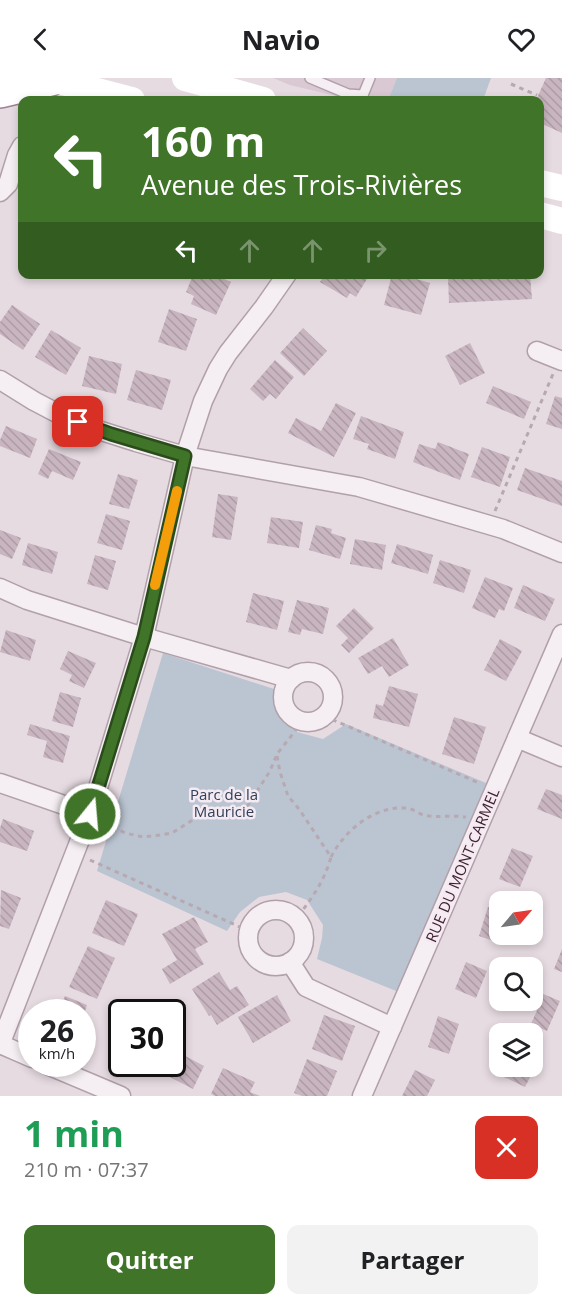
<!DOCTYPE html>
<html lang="fr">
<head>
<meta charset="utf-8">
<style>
	body { margin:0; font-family:"Open Sans",sans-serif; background:#f2f2f2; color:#202124; height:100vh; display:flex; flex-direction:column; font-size:22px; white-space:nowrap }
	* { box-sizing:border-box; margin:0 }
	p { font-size:20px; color:#757577 }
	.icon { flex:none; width:33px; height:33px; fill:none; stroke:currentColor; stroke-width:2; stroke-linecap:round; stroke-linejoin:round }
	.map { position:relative; height:1018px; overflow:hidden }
	.side { display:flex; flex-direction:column; background:#fff; flex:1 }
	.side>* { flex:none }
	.top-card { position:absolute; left:18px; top:18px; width:526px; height:183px; border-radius:12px; box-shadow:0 3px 9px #0003; background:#407529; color:#fff; overflow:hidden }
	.needle { width:39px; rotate:61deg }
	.controls { position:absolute; left:489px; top:813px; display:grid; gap:12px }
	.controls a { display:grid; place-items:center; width:54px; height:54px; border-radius:12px; background:#fff; box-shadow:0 3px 9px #0003; font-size:30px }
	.speed { position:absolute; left:18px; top:921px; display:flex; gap:12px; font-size:30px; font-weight:700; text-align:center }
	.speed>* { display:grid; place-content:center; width:78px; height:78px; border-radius:50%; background:#fff; box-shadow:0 3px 9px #0003; line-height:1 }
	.speed small { font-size:15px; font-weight:400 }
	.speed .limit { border:3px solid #111; border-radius:9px; background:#fff; color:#111 }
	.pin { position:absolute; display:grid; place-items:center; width:51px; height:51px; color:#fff; margin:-26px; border-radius:12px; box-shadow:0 3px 9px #0006 }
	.me { position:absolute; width:66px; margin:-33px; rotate:17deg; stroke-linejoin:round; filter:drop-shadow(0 0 4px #0008) }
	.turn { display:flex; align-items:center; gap:21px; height:126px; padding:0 24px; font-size:27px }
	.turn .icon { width:78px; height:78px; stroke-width:2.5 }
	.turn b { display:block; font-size:42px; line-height:51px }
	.lanes { display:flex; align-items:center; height:57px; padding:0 24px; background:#0003; justify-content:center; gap:30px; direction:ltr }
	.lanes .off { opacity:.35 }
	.round { display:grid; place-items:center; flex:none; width:63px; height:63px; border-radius:12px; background:#f2f2f2 }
	.headline { display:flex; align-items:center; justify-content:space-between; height:102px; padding:0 24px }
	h1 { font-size:36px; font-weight:700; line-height:45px; color:#1e9e55 }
	.action { display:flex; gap:12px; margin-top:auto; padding:12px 24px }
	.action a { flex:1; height:69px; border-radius:12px; background:#407529; color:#fff; font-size:24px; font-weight:700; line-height:69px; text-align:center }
	.action a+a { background:#f2f2f2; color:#202124 }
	header { display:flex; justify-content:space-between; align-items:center; height:78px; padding:0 24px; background:#fff; font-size:27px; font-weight:700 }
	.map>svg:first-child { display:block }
	.built { fill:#dac9d2 }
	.green { fill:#bbc5d2 }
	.building { fill:url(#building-back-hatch) }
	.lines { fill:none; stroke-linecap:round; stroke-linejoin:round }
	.service-casing { stroke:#b1a0aa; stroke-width:12 }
	.minor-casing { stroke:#b1a0aa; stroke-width:21 }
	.motorway-casing { stroke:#9f8192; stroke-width:36 }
	.path { stroke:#b7a9b1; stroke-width:3; stroke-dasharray:4.5 4.5; stroke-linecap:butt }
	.service { stroke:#f5eef2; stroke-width:9 }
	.minor { stroke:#f5eef2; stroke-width:18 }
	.secondary { stroke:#fff; stroke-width:26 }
	.motorway { stroke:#fff; stroke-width:33 }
	.route-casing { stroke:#2a4c1b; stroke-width:15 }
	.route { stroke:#407529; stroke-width:10 }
	.slow { stroke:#f59e0b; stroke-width:10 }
	.labels { text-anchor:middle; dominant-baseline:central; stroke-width:5; stroke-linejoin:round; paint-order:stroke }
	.park-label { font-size:15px; fill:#2f405c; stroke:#f5eaf1 }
	.street-label { font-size:15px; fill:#3f2332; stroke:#f5eaf1 }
</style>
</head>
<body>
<header><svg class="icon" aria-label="back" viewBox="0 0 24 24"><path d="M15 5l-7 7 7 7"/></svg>Navio<svg class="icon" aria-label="heart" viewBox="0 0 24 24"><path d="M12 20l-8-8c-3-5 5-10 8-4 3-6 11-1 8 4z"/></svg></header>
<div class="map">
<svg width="562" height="1018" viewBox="0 0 562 1018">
	<defs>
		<pattern id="building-back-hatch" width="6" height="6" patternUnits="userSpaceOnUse" patternTransform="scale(1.5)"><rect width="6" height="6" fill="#c8b5bf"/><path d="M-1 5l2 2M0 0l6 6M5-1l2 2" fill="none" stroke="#ad9ba5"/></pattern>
	</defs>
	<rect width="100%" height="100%" fill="#e7dbe2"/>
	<!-- built -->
	<path class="built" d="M273 0H397L388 22H368L340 19 290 7Z"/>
	<!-- green -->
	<g class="green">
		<path d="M397 0H491L483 22H388Z"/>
		<path d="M163 575 277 612 280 631 297 654 323 661 346 646 486 705 401 915 317 881 322 860 323 847 307 822 286 814 259 819 240 834 227 853 97 793Z"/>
	</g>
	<!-- building -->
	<g class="building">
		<path d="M546 0H562V55L540 45V22H536Z"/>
		<path d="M203 196H213L231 204 216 237 191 226 194 218 186 214 193 197 201 201Z"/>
		<path d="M325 196H370L356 219 350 215 347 220 320 204Z"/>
		<path d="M392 196H399L430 205 421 237 384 227Z"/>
		<path d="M508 196H530L532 221 449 225 448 200Z"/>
		<path d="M12 227 40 246 23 272 0 256V244Z"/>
		<path d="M169 231 197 241 186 273 158 264Z"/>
		<path d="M303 250 327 273 304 298 280 275Z"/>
		<path d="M51 252 81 270 66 297 35 279Z"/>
		<path d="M470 265 485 295 460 307 445 278Z"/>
		<path d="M89 278 122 286 116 316 82 308Z"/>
		<path d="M275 282 294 299 276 321 270 316 263 323 250 311Z"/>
		<path d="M136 292 171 302 162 332 127 322Z"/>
		<path d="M493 308 531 324 524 341 486 325Z"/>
		<path d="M555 318 562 320V351L546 346Z"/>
		<path d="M336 325 356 335 334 379 288 355 296 340 321 353Z"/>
		<path d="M361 338 404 354 395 381 367 371 369 366 353 361Z"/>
		<path d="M6 348 37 361 30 380 0 368V362Z"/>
		<path d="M438 364 469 376 460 402 413 384 419 366 435 371Z"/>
		<path d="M482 369 510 379 500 409 471 399Z"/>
		<path d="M49 371 81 384 73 402 52 393 48 401 38 396Z"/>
		<path d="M525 390 562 403V428L517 412Z"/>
		<path d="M118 396 138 402 129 431 109 426Z"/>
		<path d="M218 416 238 419 231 462 212 459Z"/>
		<path d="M106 436 130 443 122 472 97 465Z"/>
		<path d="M271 439 303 444 299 470 267 465Z"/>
		<path d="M316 447 332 451 331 455 346 460 340 481 309 472Z"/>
		<path d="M0 452 21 460 12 481 0 476Z"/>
		<path d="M355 461 386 467 382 492 350 486Z"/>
		<path d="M28 465 58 474 52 496 22 487Z"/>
		<path d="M397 466 433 477 428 496 391 485Z"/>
		<path d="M95 477 116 483 108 512 87 506Z"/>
		<path d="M440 482 471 492 464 515 433 505Z"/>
		<path d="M485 499 513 510 504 533 499 531 495 540 472 530Z"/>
		<path d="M523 507 555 521 545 543 514 530Z"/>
		<path d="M253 515 284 523 277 552 246 544Z"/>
		<path d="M297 522 329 530 323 556 302 551 300 557 288 554Z"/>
		<path d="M354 530 374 550 349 575 341 567 348 560 336 548Z"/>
		<path d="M6 552 36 562 30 583 0 574Z"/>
		<path d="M393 560 409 587 389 599 382 588 368 596 358 580Z"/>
		<path d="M500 561 522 573 506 603 484 592Z"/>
		<path d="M68 573 96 585 84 610 69 603 72 597 60 591Z"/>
		<path d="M389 608 418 616 409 649 373 640 376 626 383 628Z"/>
		<path d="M60 614 81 620 73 649 52 643Z"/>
		<path d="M454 639 486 649 474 686 442 676Z"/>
		<path d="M30 646 70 658 63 685 43 679 47 663 27 657Z"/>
		<path d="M546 711 562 717V741L537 731Z"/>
		<path d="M3 741 34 753 27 773 0 764V750Z"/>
		<path d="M512 770 533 778 520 809 499 801Z"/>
		<path d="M1 812 21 820 9 851 0 848Z"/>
		<path d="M106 822 138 836 124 868 92 855Z"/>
		<path d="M488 829 500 833V856H505L502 866 479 858Z"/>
		<path d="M194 839 208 864 195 871 204 886 170 906 162 891 177 882 162 856Z"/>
		<path d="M88 868 115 880 97 921 69 909Z"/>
		<path d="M562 871V894L554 891Z"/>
		<path d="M466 884 487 893 476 920 455 911Z"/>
		<path d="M219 894 230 912 237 908 249 927 217 947 211 937 209 938 192 911Z"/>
		<path d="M536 913 560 923 547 953 540 950 536 959 532 957V956L527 955 539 928 531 925Z"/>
		<path d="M277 917 291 943 253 965 238 939Z"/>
		<path d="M65 918 87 927 83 939 82 934H59Z"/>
		<path d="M324 937 355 948 342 983 312 971Z"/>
		<path d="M438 938 459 946 449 976 428 969Z"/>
		<path d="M122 949V972L112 968Z"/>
		<path d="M174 972 204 988 193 1011 162 995 167 986H172V975Z"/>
		<path d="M532 978 539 982 525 1009 502 998 507 988H532Z"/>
		<path d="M307 981 337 993 327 1018H302L294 1015Z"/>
		<path d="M223 990 255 1004 250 1014 260 1018H215L211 1016Z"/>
		<path d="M415 992 435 1002 427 1018H402Z"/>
	</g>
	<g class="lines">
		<!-- service casing -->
		<g class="service-casing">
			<g id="service">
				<path d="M310 0 348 16 363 17"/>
				<path d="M361 22 370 0"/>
			</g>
		</g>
		<!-- minor casing -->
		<g class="minor-casing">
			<g id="minor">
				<path d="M0 114 8 106 17 77 22 68"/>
				<path d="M537 273 562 283"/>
				<path d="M0 302 34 323 55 334 95 351 136 364 185 378 359 409 503 451 562 475"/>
				<path d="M0 510 27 522 144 559 291 601"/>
				<circle cx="308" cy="619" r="25"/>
				<path d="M517 660 562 679"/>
				<path d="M0 705 90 736"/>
				<circle cx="276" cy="860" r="28"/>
				<path d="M290 884 306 909 392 949"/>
				<path d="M0 966 32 980"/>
				<path d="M0 967 90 736 144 559 185 378 203 323 218 291 228 275 264 229 287 196"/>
				<path d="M45 986 121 1018"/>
				<path d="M362 1018 562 556"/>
			</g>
		</g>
		<!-- motorway casing -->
		<g class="motorway-casing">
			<path id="motorway" d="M0 13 51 1"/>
		</g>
		<!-- path -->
		<g class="path">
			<path d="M511 6 537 17"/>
			<path d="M495 433 553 296"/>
			<path d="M324 638 479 705"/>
			<path d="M277 678 280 694 288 718 299 731 331 779C324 804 312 820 296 841"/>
			<path d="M105 744 125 755 143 759 160 757 172 755 199 738 224 735H237L245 732 270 693 277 676 303 643"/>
			<path d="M331 779C345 752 374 728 406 730 412 730 418 735 423 737 437 740 452 737 466 739"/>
			<path d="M90 782 249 853"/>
		</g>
		<!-- service -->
		<use href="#service" class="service"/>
		<!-- minor -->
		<use href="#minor" class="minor"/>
		<!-- secondary -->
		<g class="secondary">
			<path d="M47 0 132 22"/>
			<path d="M185 0 263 22"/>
			<path d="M540 105 562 110"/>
			<path d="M540 137 562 143"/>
		</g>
		<!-- motorway -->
		<use href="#motorway" class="motorway"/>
	</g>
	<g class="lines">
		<!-- route casing -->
		<g class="route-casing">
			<path id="route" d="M78 344 111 356 185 378 144 559 90 736"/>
		</g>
		<!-- route -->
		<use href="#route" class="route"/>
		<!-- slow -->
		<path class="slow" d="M155 507 177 413"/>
	</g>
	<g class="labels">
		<!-- park labels -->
		<g class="park-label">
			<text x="224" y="716">Parc de la<tspan x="224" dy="17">Mauricie</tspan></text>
		</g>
		<!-- street labels -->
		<g class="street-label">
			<text transform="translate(462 787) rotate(-67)">RUE DU MONT-CARMEL</text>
		</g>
	</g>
</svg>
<div class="controls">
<a><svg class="needle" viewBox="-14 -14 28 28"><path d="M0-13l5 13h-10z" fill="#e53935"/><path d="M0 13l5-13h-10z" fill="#757577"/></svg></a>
<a><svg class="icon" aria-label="search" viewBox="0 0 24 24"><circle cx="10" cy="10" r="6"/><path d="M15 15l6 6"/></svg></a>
<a><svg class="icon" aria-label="layers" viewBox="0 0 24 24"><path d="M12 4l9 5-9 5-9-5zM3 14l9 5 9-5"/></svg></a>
</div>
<div class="speed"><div>26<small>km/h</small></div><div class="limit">30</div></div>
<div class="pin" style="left:78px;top:344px;background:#d93025"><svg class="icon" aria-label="arrive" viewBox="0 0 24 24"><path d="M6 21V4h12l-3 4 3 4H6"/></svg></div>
<svg class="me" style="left:90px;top:736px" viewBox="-20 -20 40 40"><circle r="17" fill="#407529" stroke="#fff" stroke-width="3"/><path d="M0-11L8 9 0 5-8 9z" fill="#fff"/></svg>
<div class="top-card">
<div class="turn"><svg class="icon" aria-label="left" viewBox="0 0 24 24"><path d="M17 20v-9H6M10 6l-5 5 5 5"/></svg><div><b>160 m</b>Avenue des Trois-Rivières</div></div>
<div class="lanes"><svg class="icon" aria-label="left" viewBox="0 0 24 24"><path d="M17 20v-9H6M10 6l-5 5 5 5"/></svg><svg class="icon off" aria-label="ahead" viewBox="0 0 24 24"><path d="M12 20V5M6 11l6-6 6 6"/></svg><svg class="icon off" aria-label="ahead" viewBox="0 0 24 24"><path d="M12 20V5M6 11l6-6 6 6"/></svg><svg class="icon off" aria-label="right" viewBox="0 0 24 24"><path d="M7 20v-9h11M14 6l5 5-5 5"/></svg></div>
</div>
</div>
<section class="side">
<div class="headline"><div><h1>1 min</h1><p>210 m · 07:37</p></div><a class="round" style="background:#d93025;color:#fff"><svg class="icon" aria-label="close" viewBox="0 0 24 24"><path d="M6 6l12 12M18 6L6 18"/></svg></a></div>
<div class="action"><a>Quitter</a><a>Partager</a></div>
</section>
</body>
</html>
